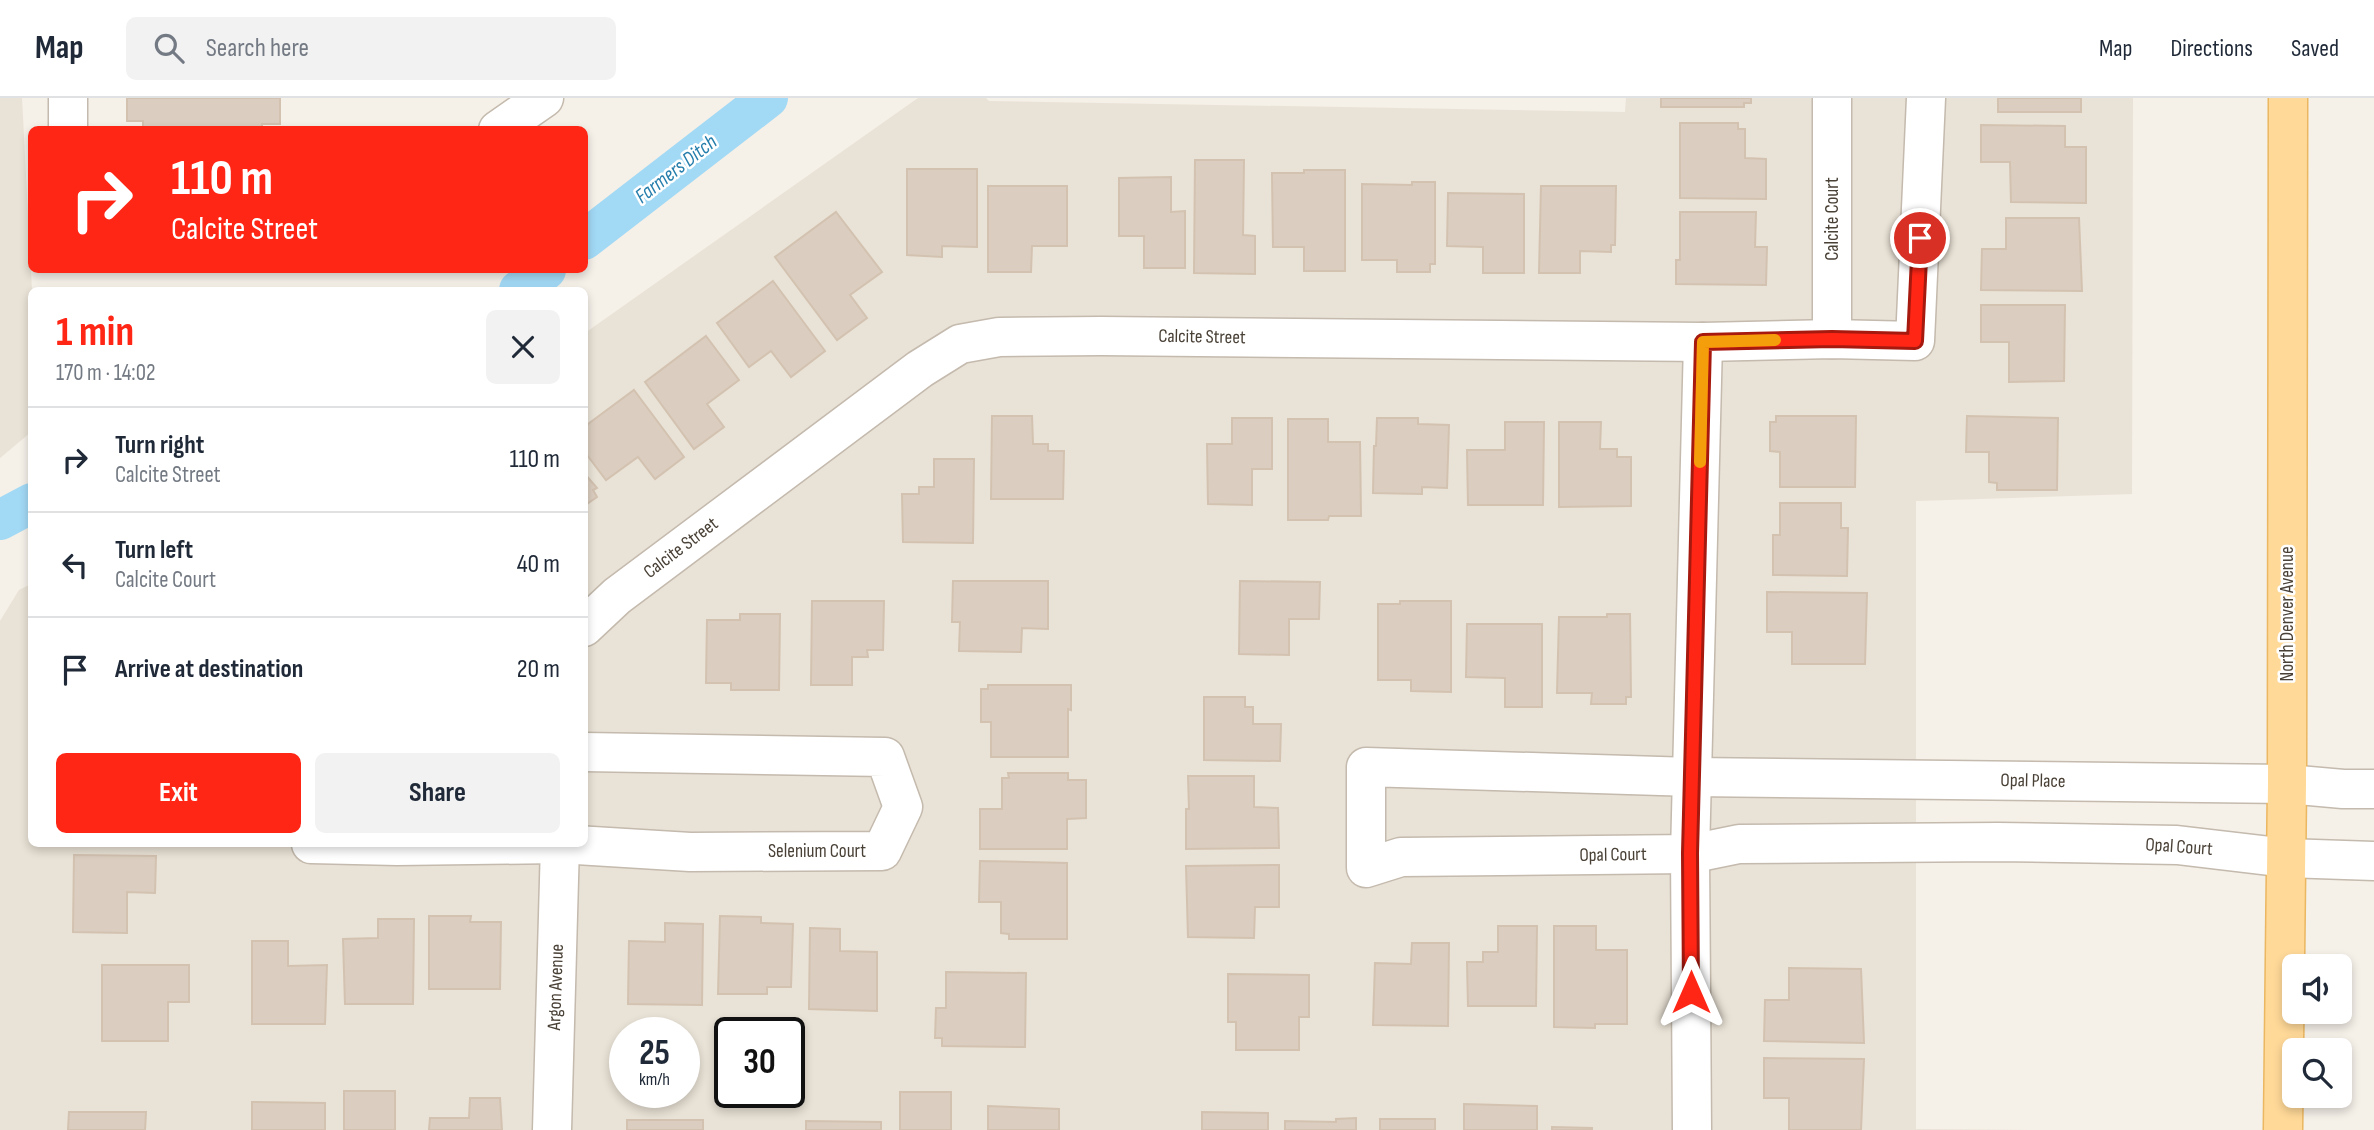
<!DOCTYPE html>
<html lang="en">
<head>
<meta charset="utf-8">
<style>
	body { margin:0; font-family:"Sofia Sans Condensed",sans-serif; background:#f2f2f3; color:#1f2937; height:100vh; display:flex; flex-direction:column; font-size:26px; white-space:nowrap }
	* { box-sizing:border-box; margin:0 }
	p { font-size:23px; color:#747a83 }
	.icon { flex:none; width:38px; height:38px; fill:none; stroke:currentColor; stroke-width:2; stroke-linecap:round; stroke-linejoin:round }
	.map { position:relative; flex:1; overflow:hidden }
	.details { position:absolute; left:28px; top:189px; width:560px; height:560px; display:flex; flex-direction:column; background:#fff; border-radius:10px; box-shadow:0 4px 10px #0003 }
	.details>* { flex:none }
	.top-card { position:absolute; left:28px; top:28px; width:560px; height:147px; border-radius:10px; box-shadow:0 4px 10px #0003; background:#ff2616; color:#fff; overflow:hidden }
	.tools { position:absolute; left:2282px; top:856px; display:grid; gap:14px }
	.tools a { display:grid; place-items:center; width:70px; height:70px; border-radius:10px; background:#fff; box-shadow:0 4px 10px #0003; font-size:35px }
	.speed { position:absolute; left:609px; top:919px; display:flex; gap:14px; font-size:35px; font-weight:700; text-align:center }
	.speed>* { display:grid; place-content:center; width:91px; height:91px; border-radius:50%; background:#fff; box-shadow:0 4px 10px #0003; line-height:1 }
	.speed small { font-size:18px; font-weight:400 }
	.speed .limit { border:4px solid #111; border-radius:10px; background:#fff; color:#111 }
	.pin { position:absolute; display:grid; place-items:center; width:60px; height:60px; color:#fff; margin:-30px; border:4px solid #fff; border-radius:50%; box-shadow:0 2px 7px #0007 }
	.me { position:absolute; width:77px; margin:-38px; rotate:0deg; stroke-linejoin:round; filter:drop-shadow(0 0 5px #0008) }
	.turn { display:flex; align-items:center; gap:24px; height:147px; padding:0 28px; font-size:32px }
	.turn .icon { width:91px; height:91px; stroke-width:2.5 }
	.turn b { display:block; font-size:49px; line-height:60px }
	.round { display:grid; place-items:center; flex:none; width:74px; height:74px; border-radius:10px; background:#f2f2f3 }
	.overview { display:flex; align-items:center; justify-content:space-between; height:119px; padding:0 28px }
	h1 { font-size:42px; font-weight:700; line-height:52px; color:#ff2616 }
	.button { display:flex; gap:14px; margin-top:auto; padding:14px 28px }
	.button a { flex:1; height:80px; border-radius:10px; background:#ff2616; color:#fff; font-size:28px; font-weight:700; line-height:80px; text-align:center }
	.button a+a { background:#f2f2f3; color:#1f2937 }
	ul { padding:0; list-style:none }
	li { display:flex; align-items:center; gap:21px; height:105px; padding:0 28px; border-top:2px solid #e0e1e3 }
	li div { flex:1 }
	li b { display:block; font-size:26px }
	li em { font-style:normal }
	header { display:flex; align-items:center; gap:42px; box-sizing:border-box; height:98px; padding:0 35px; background:#fff; border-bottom:2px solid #e0e1e3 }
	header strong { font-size:33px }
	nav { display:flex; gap:38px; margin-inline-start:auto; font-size:24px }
	.search { width:490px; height:63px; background:#f2f2f3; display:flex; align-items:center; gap:18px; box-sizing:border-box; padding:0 24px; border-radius:10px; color:#747a83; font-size:26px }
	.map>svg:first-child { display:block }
	.residential { fill:#e9e2d6; fill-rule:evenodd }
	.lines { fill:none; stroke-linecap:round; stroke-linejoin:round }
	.canal { stroke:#a2d9f5; stroke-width:40 }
	.building { fill:#dbcec0; stroke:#d3c2b0; stroke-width:2 }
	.minor-casing { stroke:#c4baad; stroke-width:41 }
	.major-casing { stroke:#ebb760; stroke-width:41 }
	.minor { stroke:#fff; stroke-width:38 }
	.major { stroke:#ffd998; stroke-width:38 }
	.route-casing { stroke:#a6190e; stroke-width:18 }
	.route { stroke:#ff2616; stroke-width:12 }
	.slow { stroke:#f59e0b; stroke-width:12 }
	.labels { text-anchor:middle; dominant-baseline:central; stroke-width:5; stroke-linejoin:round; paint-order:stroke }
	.street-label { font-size:19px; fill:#494036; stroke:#fff }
	.water-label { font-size:21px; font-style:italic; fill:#267eac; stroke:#fff }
</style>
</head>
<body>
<header>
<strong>Map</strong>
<div class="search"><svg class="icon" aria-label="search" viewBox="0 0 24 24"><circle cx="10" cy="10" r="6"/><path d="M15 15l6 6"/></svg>Search here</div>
<nav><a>Map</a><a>Directions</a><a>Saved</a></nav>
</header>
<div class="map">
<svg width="2374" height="1032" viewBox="0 0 2374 1032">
	<rect width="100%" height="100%" fill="#f5f0e8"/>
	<!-- residential -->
	<g class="residential">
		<path d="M0 0H22L32 192 31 334 0 360Z"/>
		<path d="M918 0H986L989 3 1625 14 1626 0H2133L2132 396 1916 403V1031L2029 1032H0V523L19 492 31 486 32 746H584L585 235ZM625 934H684V994H625ZM730 934H789V994H730Z"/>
	</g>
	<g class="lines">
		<!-- canal -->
		<g class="canal">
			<path d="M584 142 768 0"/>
			<path d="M519 192 546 172"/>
			<path d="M0 422 32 405"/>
		</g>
	</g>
	<!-- building -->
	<g class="building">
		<path d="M127 0H280V26H262V32H143V23H127Z"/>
		<path d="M1661 0H1751V5H1744V9H1661Z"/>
		<rect x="1998" y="0" width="83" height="14"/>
		<path d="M1680 25H1738V31H1745V60L1766 61V101L1680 100Z"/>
		<path d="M1981 27 2065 28V49H2086V105L2011 104 2010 64H1981Z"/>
		<path d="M1195 62H1244L1243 137 1255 138V176L1194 175Z"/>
		<path d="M907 71H977V149L942 148V159L907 157Z"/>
		<path d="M1304 72H1345V173H1304V149H1273L1272 75H1304Z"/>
		<path d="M1171 79V114L1185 113V170H1144V138H1119V80Z"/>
		<path d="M1412 84H1435V166H1430V174H1397V162H1362V86L1412 87Z"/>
		<path d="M988 88H1067V148H1032L1031 174H988Z"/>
		<path d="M1541 88H1616L1615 147H1611V154L1580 153V175H1539Z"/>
		<path d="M1448 95 1524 96V175H1483V149L1447 148Z"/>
		<path d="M836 114 882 174 850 197 867 220 837 242 775 159Z"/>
		<path d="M1680 114H1756L1755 149H1767L1766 187 1676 186V162H1680Z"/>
		<path d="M2006 120H2079L2082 193 1981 192 1982 151H2006Z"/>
		<path d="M773 183 825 253 791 279 771 253 749 269 717 225Z"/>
		<path d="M1981 207H2065L2064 283 2009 284V244H1981Z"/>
		<path d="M706 238 739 282 707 306 724 329 694 351 645 284Z"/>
		<path d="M634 292 684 359 655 381 638 359 606 382 584 353V329Z"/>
		<path d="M992 318H1032L1033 346H1048V353H1064L1063 401H991Z"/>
		<path d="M1776 318H1856L1855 389H1780V354L1770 353V324H1776Z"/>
		<path d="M1967 318 2058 320 2057 392H1997V385L1989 384V354H1966Z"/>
		<path d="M1232 320H1272V371H1252V407L1208 406 1207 346H1232Z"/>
		<path d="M1377 320H1418V326L1449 327 1447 390 1422 389V396L1373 395 1374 348H1376Z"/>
		<path d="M1288 321H1328V344H1360L1361 418H1329L1328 422H1288Z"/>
		<path d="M1505 324H1544L1543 407H1468L1467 352H1505Z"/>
		<path d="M1559 324H1601L1600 351H1617V359H1631V408L1559 409Z"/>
		<path d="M934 361H974L973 445 903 444 902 396H919V389H934Z"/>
		<path d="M584 375 597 390 593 392 597 399 584 408Z"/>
		<path d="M1780 405H1841V430H1848L1847 478 1773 477V437H1780Z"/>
		<path d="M953 483H1048V531L1022 530 1021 554 959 553 960 524H952Z"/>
		<path d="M1240 483 1320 484 1319 521H1289V557L1239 556Z"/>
		<path d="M1767 494 1867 495 1865 566H1792V534H1767Z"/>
		<path d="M812 503H884L883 552H867L868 559H852V587H811Z"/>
		<path d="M1400 503H1451V594L1411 593V582H1378V506H1400Z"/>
		<path d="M740 516H780L779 592H731V585H706L707 522H740Z"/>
		<path d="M1607 516H1630L1631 599H1626V606H1591L1592 595H1557L1559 519H1607Z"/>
		<path d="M1467 526H1542V609H1505V580L1466 579Z"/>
		<path d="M988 587H1071V612L1068 611V659H991V624H981V591H988Z"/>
		<path d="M1204 599H1245V609H1253V626H1281L1280 663 1204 662Z"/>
		<path d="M1008 675H1068V682H1086V720L1067 721V751H980V711H1002V680H1009Z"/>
		<path d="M1188 678H1254V709L1278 710 1279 750 1186 751V711H1189Z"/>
		<path d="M74 757 156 758 155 795 127 794V835L73 834Z"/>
		<path d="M980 763 1067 765V841H1009V836L1001 835V804H979Z"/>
		<path d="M1279 767V809H1255L1254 840 1188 839 1186 768Z"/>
		<path d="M429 818H471L470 824H501L500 891H429Z"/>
		<path d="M720 818 761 819V825L793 826 791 889H767V896H718Z"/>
		<path d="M378 821H414L413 906H345L343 841 378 840Z"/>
		<path d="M665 825 703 826 702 907 628 906 629 843 665 844Z"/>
		<path d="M1498 828H1537L1536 908H1468L1467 864H1483V854H1498Z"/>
		<path d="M1554 828H1596V852H1627V926H1595V930L1554 929Z"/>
		<path d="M810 830 840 831V853L877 854V913L809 911Z"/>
		<path d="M252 843H288V868L327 867 325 926H252Z"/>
		<path d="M1412 845H1449L1448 928 1373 927 1375 865 1411 866Z"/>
		<path d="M102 867H189V904H168V943H102Z"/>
		<path d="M1789 870 1861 871 1864 945 1764 943 1765 902H1789Z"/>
		<path d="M946 874 1026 875 1025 949 942 948V940H935L936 910H946Z"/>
		<path d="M1228 876 1309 877V919H1299V952H1236V924H1228Z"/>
		<path d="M1764 960 1864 961 1861 1032H1789V1000H1764Z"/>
		<rect x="344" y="993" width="51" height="39"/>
		<rect x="900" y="994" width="51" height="38"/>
		<path d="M470 1000H500L502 1032H429L430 1020H469Z"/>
		<path d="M252 1004 325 1005V1032H252Z"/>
		<path d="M1464 1006 1537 1008V1032H1464Z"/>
		<path d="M988 1008 1059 1011V1032H988Z"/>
		<path d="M69 1014H146L145 1032H68Z"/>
		<path d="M1202 1014 1268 1015V1032H1202Z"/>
		<path d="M1356 1020V1032H1285V1023L1336 1024V1021Z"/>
		<rect x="1380" y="1021" width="55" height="11"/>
		<rect x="627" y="1022" width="76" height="10"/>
		<path d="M806 1023 881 1024V1032H806Z"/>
		<path d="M1552 1029 1592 1030V1032H1552Z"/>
	</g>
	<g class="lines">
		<!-- minor casing -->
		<g class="minor-casing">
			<g id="minor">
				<path d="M68 0V32"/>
				<path d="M1832 0V241"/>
				<path d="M498 32 544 0"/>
				<path d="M584 529 617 498 920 271 960 246 999 239 1101 238 1703 244 1832 241 1915 243 1926 0"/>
				<path d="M2374 691H2343L2287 686 1692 679 1366 669V770L1401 759 1690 756 1739 746 1998 744 2177 747 2286 760 2374 763"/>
				<path d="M311 746 397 748 560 746 690 754 882 753 903 709 885 659 584 654"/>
				<path d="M552 1032 560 746"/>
				<path d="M1692 1032 1690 756 1703 244"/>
			</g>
		</g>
		<!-- major casing -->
		<g class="major-casing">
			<path id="major" d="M2283 1032 2287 686 2288 0"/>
		</g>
		<!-- minor -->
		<use href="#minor" class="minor"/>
		<!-- major -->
		<use href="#major" class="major"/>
	</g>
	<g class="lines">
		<!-- route casing -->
		<g class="route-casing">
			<path id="route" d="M1691 894 1690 755 1703 244 1832 241 1915 243 1920 140"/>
		</g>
		<!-- route -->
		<use href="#route" class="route"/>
		<!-- slow -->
		<path class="slow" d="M1700 364 1703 244 1775 242"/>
	</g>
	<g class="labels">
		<!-- street labels -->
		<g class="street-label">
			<text transform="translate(1832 121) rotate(-90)">Calcite Court</text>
			<text transform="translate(1202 239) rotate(1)">Calcite Street</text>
			<text transform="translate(681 450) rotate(-37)">Calcite Street</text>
			<text transform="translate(2287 516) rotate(-90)">North Denver Avenue</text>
			<text transform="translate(2033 683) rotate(1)">Opal Place</text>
			<text transform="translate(2179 749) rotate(4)">Opal Court</text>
			<text x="817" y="753">Selenium Court</text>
			<text transform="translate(1613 757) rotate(-1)">Opal Court</text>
			<text transform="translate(556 889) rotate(-88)">Argon Avenue</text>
		</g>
		<!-- water labels -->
		<g class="water-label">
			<text transform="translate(676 71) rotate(-38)">Farmers Ditch</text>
		</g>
	</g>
</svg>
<div class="tools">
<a><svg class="icon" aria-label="sound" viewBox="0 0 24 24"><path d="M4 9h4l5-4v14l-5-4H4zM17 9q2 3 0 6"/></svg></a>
<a><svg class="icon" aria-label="search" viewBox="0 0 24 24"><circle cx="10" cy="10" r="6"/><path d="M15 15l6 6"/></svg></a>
</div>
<div class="speed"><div>25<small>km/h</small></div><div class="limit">30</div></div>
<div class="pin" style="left:1920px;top:140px;background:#d93025"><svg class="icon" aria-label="arrive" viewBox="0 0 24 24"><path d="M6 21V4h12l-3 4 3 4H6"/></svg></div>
<svg class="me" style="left:1691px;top:894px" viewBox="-20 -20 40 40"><path d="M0-17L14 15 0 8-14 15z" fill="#ff2616" stroke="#fff" stroke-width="4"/></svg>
<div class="top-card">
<div class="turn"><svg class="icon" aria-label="right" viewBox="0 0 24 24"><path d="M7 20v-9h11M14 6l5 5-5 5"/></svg><div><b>110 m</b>Calcite Street</div></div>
</div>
<section class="details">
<div class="overview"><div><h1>1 min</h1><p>170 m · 14:02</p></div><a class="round"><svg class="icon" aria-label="close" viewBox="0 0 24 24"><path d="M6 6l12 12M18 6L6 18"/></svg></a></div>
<ul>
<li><svg class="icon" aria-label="right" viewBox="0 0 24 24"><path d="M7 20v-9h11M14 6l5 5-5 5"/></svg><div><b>Turn right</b><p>Calcite Street</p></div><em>110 m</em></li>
<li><svg class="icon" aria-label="left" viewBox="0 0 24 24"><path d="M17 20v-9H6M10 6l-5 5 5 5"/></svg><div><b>Turn left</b><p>Calcite Court</p></div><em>40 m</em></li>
<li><svg class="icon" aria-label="arrive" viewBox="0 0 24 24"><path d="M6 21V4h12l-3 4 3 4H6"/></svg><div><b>Arrive at destination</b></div><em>20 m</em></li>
</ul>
<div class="button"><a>Exit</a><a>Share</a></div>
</section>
</div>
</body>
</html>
